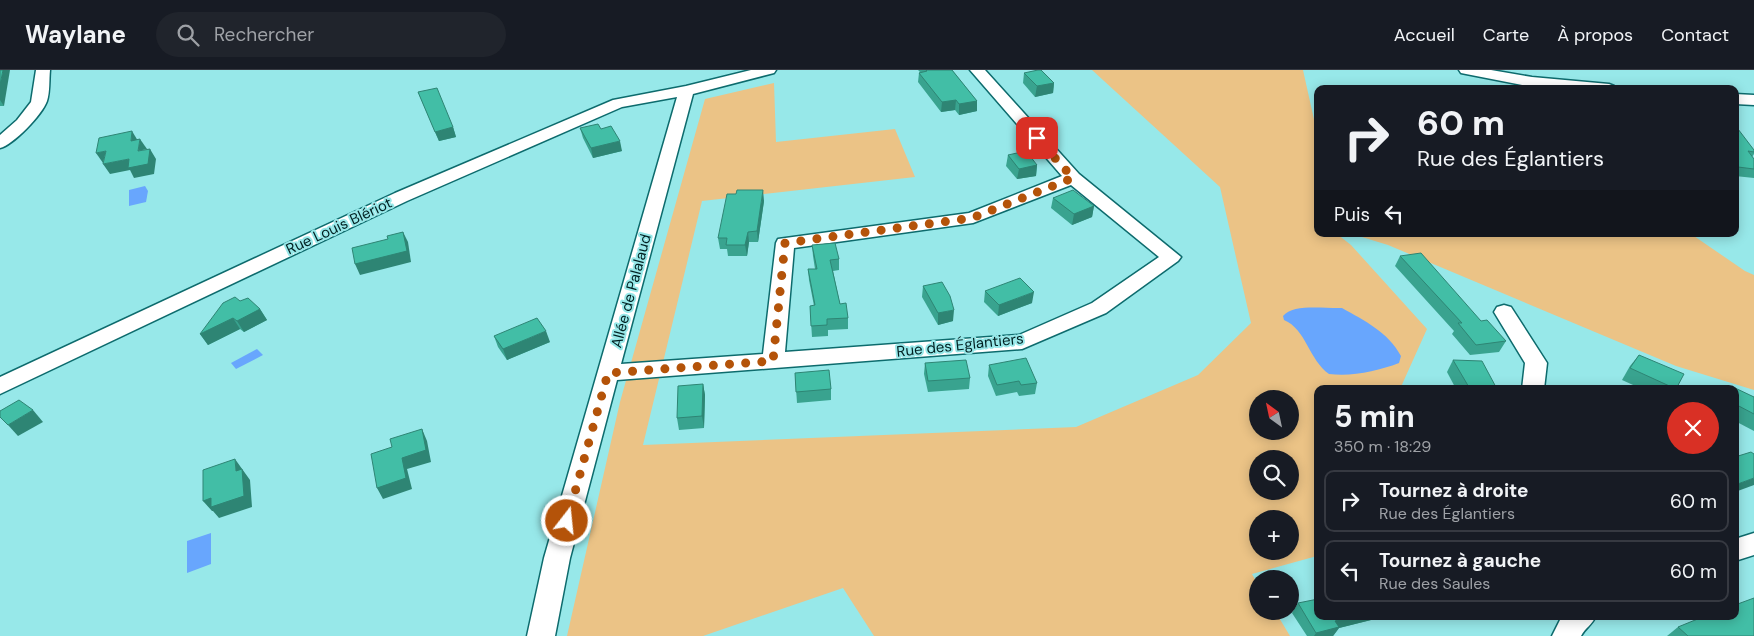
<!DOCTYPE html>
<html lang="fr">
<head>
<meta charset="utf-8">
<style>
	body { margin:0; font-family:"DM Sans",sans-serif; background:#20242c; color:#f1f3f6; height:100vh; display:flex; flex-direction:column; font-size:19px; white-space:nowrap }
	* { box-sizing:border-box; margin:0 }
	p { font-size:16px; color:#9ea1a6 }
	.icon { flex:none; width:28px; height:28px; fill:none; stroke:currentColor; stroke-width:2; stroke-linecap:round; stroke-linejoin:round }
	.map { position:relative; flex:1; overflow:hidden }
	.details { position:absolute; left:1314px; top:315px; width:425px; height:235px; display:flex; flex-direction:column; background:#171b24; border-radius:10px; box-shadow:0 2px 12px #0003 }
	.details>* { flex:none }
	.hud { position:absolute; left:1314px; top:15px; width:425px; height:152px; border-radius:10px; box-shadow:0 2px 12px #0003; background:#171b24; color:#f1f3f6; overflow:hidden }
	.needle { width:32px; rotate:327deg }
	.tools { position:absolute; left:1249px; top:320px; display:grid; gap:10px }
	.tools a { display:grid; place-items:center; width:50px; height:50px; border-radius:50%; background:#171b24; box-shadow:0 2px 12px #0003; font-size:25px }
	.pin { position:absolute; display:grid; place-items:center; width:42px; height:42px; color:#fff; margin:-21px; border-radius:10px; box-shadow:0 2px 8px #0006 }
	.me { position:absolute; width:55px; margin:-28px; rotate:16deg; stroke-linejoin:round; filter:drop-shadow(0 0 4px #0008) }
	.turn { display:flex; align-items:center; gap:18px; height:105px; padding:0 20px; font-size:22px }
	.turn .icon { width:65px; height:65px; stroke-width:2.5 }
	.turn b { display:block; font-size:35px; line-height:42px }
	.then { display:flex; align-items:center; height:48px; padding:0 20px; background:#0003; gap:10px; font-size:19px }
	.round { display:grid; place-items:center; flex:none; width:52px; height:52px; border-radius:26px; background:#20242c }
	.headline { display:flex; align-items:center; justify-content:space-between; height:85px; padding:0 20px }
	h1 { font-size:30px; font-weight:700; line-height:38px }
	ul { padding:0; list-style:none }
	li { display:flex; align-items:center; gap:15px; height:62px; margin:0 10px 8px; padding:0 10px; border:2px solid #363941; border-radius:10px }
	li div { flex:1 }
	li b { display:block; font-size:19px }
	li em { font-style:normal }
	header { display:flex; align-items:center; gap:30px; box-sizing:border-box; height:70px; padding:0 25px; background:#171b24; border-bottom:1px solid #363941 }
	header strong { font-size:24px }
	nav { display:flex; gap:28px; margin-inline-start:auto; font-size:18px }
	.search { width:350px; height:45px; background:#20242c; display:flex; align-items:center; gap:12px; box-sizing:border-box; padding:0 18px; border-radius:28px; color:#9ea1a6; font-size:19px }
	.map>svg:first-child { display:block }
	.green { fill:#ebc386; fill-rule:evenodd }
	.water { fill:#68a6fd }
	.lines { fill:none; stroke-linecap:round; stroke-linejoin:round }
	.minor-casing { stroke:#0d6b6d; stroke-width:3 }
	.minor { fill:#fff; fill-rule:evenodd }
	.wall { fill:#39a38f }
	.shaded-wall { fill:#2e8574 }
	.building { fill:#42bea6; stroke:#2e8574 }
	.route { stroke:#b45309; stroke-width:9; stroke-dasharray:0 16.2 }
	.labels { text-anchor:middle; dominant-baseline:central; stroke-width:4; stroke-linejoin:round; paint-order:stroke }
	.street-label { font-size:15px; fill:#002021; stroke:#97e8e9 }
</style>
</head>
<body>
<header>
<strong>Waylane</strong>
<div class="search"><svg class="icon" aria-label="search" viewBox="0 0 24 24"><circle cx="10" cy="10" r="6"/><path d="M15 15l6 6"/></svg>Rechercher</div>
<nav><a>Accueil</a><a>Carte</a><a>À propos</a><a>Contact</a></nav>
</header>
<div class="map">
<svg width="1754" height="566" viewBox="0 0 1754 566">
	<rect width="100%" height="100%" fill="#97e8e9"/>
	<!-- green -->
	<g class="green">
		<path d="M1092 0H1303L1317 63 1318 164H1337L1351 175 1427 259 1400 319H1318L1317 486 1252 504 1257 513 1258 541H1275L1290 566H874L843 518 703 566H567L620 332 705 29 774 13 776 72 895 59 915 107 702 131 643 375 1076 357 1198 305 1251 253 1220 117ZM1258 329H1290V361H1258ZM1258 389H1290V421H1258ZM1258 449H1290V481H1258Z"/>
		<path d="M1352 164H1691L1745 201 1754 205V320L1676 296 1388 175Z"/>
	</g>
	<!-- water -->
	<g class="water">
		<path d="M145 116 148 121 146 132 129 136V120Z"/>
		<path d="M1342 238C1365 251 1388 262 1401 286L1399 293C1378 301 1352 307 1329 304 1309 290 1306 259 1284 250L1283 246C1293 233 1327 239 1342 238Z"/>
		<path d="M257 279 263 285 236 299 231 293Z"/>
		<path d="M211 463V494L187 503V471Z"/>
	</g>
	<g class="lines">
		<!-- minor casing -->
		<g class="minor-casing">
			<g id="minor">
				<path d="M36 0H50C49 10 50 22 47 31 42 45 13 75 0 78V65L17 50 31 32Z"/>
				<path d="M751 0H776L774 3 693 24 621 294 763 284 776 173 778 169 969 143 1062 106 970 0H985L1079 104 1181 187 1178 191 1106 243 1022 279 617 310 570 488 555 566H527L544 488 677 27 622 37 407 131 0 324V307L395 123 613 30 686 16ZM1071 115 1159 187 1092 233 1019 265 785 282 794 178 973 153Z"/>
				<path d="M1459 0H1491L1532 7 1609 14 1614 16 1616 19H1556L1532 17 1466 4 1461 3Z"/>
				<path d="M1735 24 1754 25V35L1735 34Z"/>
				<path d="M1504 235 1511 237 1547 293 1544 319H1522L1525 293 1494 242 1497 237Z"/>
				<path d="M1754 463V485L1735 491V469Z"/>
				<path d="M1562 546H1596C1592 555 1585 558 1581 566H1552Z"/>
			</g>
		</g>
		<!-- minor -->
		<use href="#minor" class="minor"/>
	</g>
	<!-- wall -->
	<g class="wall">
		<path d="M0 0 4 36H0Z"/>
		<path d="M918 0H952L977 31V41L959 45 955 40 941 42 918 12 919 3 920 2Z"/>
		<path d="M1024 3 1054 13 1053 23 1035 27 1023 13Z"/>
		<path d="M418 22 453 57 456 67 439 71Z"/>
		<path d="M580 58 601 59 622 81 593 88 583 68Z"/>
		<path d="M1735 58 1754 80V84L1752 87 1754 89V108L1735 106Z"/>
		<path d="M1008 85 1037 95 1036 106 1017 109 1006 96Z"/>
		<path d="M1053 128 1094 136 1092 147 1072 155 1051 138Z"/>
		<path d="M764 131 758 172H749L747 186H728L727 179H720L718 168Z"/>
		<path d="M812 175 839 189V200L833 201 840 234 848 248V259L828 260V266L812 267 810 236H814L809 210 808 199H815L813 186Z"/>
		<path d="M1400 186 1506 271 1499 282 1470 285 1452 264 1454 261 1395 196Z"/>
		<path d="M923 216 953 251 938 255 922 227Z"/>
		<path d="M985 221 1032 233 998 246 984 232Z"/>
		<path d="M240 231 260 239 267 250 244 262 240 259 208 275 200 264Z"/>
		<path d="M494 266 550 272 507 290 498 277Z"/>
		<path d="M1639 285 1676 319H1642L1622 310 1630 296Z"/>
		<path d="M1453 290 1497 319H1456L1447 302Z"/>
		<path d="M925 293 970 308 969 319 928 322 924 304Z"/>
		<path d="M989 295 1037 313 1035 324 1019 326 1017 322 996 326 988 306Z"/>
		<path d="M795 303 831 319V330L797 333Z"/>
		<path d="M703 314 705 325 704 358 679 360 677 348Z"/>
		<path d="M1735 319 1754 327V361L1735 351Z"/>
		<path d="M1298 533 1375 549 1339 558 1333 566H1307L1292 543Z"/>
		<path d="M1678 557 1754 566H1667Z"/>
	</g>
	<!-- shaded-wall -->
	<g class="shaded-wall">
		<path d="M3 0H10L4 36 0 30V15Z"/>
		<path d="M1054 13 1053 23 1035 27 1037 16Z"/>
		<path d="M956 30 955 40 941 42 942 32Z"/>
		<path d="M977 31V41L959 45V34Z"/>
		<path d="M453 57 456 67 439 71 435 62Z"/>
		<path d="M132 61 138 71H131Z"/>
		<path d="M140 69 147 79 138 81Z"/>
		<path d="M620 71 622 81 593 88 591 78Z"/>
		<path d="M150 79 156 89 154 104 134 108 130 100 110 104 103 94 129 89Z"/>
		<path d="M106 81 103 93 96 83Z"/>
		<path d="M1037 95 1036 106 1017 109 1019 99Z"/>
		<path d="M763 120 764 131 758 172 757 161Z"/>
		<path d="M1094 136 1092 147 1072 155 1074 144Z"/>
		<path d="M403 162 408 172 411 192 360 205 355 194Z"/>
		<path d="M748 162 749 172 747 186 745 175Z"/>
		<path d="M1034 222 1032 233 998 246 999 235Z"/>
		<path d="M260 239 267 250 244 262 237 251Z"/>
		<path d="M954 240 953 251 938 255V243Z"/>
		<path d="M233 248 240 259 208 275 200 264Z"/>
		<path d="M546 261 550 272 507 290 503 279Z"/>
		<path d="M703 314 705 325 704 358 702 346Z"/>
		<path d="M33 340 43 352 18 366 8 355Z"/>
		<path d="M422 359 427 371 431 392 407 399 412 419 383 429 377 418Z"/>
		<path d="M235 389 250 410 252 437 219 448 213 441H212L203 431 236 401Z"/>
		<path d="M1754 408V415L1735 422V415Z"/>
		<path d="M1353 546H1376L1375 549 1339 558 1333 566H1314L1316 563 1335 551Z"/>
	</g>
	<!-- building -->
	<g class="building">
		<path d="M0 0H3L0 15Z"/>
		<path d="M926 0H952L977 31 959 34 956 30 942 32 919 3 927 1Z"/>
		<path d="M1038 0H1041L1054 13 1037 16 1024 3Z"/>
		<path d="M437 18 453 57 435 62 418 22Z"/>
		<path d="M598 54 601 59 611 56 620 71 591 78 580 58Z"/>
		<path d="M1735 58 1738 59 1754 80V82L1748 81 1754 89V99L1738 97 1735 93Z"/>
		<path d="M132 61 131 71 140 69 138 81 150 79 148 94 128 98 129 89 103 94 106 81 96 83 99 68Z"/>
		<path d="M1026 81 1037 95 1019 99 1008 85Z"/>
		<path d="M737 120H763L757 161 748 162 745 175H726L727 168H718L727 124H736Z"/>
		<path d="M1073 120 1094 136 1074 144 1053 128Z"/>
		<path d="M403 162 407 181 355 194 352 178 388 169 387 166Z"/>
		<path d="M835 173 839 189 830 190 840 234 846 233 848 248 827 249V255L811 256 810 236 815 235 808 199H817L812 175Z"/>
		<path d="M1421 183 1481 251 1487 250 1506 271 1476 275 1458 253H1462L1400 186Z"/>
		<path d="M1020 208 1034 222 999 235 985 221Z"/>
		<path d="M942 212 950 226 954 240 938 243 923 216Z"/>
		<path d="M235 227 240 231 248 228 260 239 237 251 233 248 200 264 223 233Z"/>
		<path d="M537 248 546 261 503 279 494 266Z"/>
		<path d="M1639 285 1684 304 1676 319 1630 298Z"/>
		<path d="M1026 288 1037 313 1021 315 1019 311 997 315 989 295Z"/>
		<path d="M966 290 970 308 928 311 925 293Z"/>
		<path d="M1453 290 1482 291 1497 319H1470Z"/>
		<path d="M829 300 831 319 796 322 795 303Z"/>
		<path d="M703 314 702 346 677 348 678 316Z"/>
		<path d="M1735 318 1754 327V344L1735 334V319H1734Z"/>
		<path d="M19 330 33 340 8 355 0 347V341Z"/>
		<path d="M422 359 426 380 402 388 406 408 377 418 371 384 392 377 390 369Z"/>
		<path d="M1751 382 1754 384V408L1735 415V387Z"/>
		<path d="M235 389 236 401 242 399 244 426 211 437V428L203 431V400Z"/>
		<path d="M1754 528V566H1688L1678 557 1705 546H1735V535Z"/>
		<path d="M1318 529V546H1353L1335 551 1339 557 1316 563 1298 533Z"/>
	</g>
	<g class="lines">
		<!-- route -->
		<path class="route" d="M567 451 608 303 773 291 785 173 972 148 1073 108 1037 68"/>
	</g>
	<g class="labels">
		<!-- street labels -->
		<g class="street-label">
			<text transform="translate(339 156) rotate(-25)">Rue Louis Blériot</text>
			<text transform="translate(631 221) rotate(-75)">Allée de Palalaud</text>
			<text transform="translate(960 275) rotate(-6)">Rue des Églantiers</text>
		</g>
	</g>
</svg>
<div class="tools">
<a><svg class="needle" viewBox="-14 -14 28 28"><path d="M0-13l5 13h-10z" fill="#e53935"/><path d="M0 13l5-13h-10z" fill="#9ea1a6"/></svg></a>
<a><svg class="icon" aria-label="search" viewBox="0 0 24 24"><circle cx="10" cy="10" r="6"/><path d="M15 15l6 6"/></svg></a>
<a>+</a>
<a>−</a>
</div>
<div class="pin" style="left:1037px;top:68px;background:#d93025"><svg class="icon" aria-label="arrive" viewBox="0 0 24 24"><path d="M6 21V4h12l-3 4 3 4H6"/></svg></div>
<svg class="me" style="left:567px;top:451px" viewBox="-20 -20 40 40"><circle r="17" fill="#b45309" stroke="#fff" stroke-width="3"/><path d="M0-11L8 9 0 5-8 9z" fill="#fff"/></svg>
<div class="hud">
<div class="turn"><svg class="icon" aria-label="right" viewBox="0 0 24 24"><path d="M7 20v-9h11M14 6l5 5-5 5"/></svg><div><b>60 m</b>Rue des Églantiers</div></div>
<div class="then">Puis<svg class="icon" aria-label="left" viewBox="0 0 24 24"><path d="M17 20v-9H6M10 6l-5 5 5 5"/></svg></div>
</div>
<section class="details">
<div class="headline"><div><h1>5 min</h1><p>350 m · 18:29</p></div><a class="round" style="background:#d93025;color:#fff"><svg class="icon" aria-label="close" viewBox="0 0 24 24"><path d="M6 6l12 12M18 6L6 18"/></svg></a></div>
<ul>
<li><svg class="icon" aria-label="right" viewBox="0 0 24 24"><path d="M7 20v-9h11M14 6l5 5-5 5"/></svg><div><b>Tournez à droite</b><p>Rue des Églantiers</p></div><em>60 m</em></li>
<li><svg class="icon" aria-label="left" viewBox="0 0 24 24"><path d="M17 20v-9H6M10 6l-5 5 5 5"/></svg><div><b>Tournez à gauche</b><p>Rue des Saules</p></div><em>60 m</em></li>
</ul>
</section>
</div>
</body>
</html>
